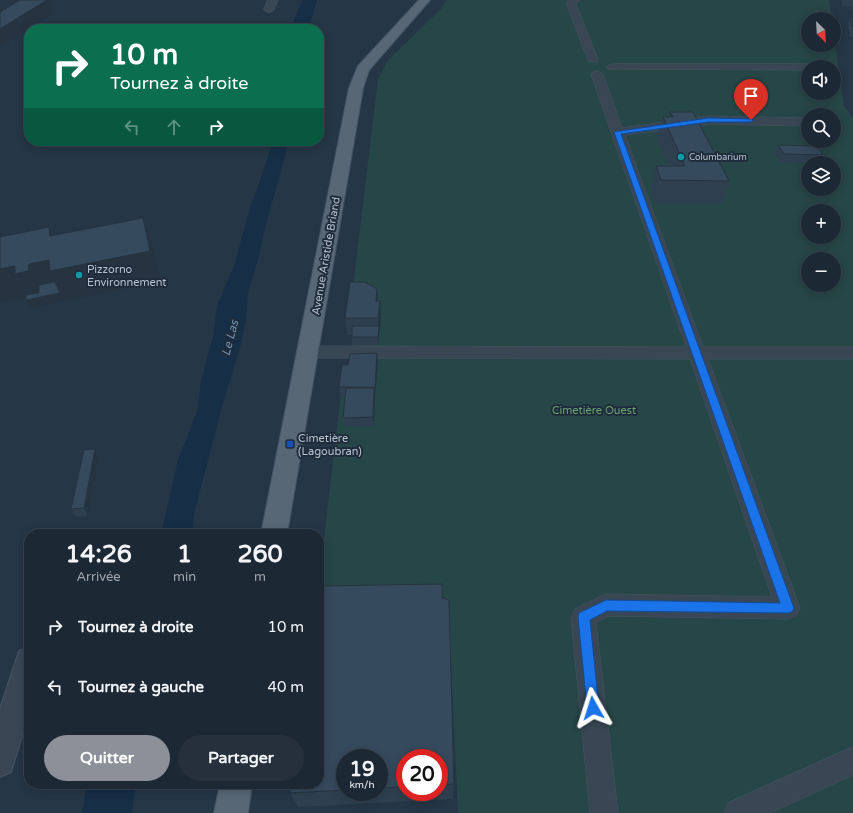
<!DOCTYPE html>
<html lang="fr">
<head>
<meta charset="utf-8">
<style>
	body { margin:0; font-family:"Varela Round",sans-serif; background:#25303c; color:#f1f3f6; height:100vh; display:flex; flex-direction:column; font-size:15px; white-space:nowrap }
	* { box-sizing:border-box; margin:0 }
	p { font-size:13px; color:#a0a6ac }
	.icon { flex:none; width:22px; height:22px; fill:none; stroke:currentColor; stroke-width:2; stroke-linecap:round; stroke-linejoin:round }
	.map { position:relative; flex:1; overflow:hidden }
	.panel { position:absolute; left:24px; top:529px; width:300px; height:260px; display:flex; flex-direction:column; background:#1c2834; border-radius:16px; box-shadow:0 2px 10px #0003,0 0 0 1px #3a444f }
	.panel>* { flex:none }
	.hud { position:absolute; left:24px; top:24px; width:300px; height:122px; border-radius:16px; box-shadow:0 2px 10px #0003,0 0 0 1px #3a444f; background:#0b6e4f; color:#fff; overflow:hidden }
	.needle { width:26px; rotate:156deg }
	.buttons { position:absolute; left:801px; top:12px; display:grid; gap:8px }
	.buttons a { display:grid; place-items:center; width:40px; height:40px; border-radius:50%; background:#1c2834; box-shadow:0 2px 10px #0003,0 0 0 1px #3a444f; font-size:20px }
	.speed { position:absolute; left:336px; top:749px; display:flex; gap:8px; font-size:20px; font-weight:700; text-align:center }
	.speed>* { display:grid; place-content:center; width:52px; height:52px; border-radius:50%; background:#1c2834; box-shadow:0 2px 10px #0003,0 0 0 1px #3a444f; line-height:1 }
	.speed small { font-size:10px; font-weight:400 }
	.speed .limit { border:6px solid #d22; background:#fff; color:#111 }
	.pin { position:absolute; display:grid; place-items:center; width:34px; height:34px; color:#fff; margin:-41px -17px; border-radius:50% 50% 50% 0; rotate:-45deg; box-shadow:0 0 4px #0007 }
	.pin .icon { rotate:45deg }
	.me { position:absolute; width:44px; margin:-22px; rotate:354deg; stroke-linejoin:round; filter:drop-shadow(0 0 3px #0008) }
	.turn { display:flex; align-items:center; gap:14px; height:84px; padding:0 20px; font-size:18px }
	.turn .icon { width:52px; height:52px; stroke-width:2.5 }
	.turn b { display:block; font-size:28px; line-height:34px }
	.lanes { display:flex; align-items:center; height:38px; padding:0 20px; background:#0003; justify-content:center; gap:20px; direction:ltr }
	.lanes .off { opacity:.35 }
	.eta { display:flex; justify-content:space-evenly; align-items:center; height:68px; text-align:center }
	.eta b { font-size:24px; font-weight:700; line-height:28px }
	.primary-button { display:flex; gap:8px; margin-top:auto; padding:8px 20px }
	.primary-button a { flex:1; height:46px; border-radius:24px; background:#8c9099; color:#fff; font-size:16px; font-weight:700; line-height:46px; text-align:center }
	.primary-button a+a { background:#25303c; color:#f1f3f6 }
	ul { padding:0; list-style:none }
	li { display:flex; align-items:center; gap:12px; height:60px; padding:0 20px }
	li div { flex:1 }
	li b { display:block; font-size:15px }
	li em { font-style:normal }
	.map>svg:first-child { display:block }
	.green { fill:#274647; fill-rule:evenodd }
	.water { fill:#162e46 }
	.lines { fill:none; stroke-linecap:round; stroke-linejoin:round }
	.lane-casing { stroke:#465362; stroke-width:1 }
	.street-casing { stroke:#465362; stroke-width:2 }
	.primary-casing { stroke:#465362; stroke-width:2 }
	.lane { fill:#394755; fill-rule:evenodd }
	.street { fill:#394755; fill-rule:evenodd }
	.primary { fill:#576775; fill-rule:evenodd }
	.wall { fill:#2e4050; fill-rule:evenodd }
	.shaded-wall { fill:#263441 }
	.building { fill:#364a5d; stroke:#263441 }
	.route { fill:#1a73e8; stroke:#114b97 }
	.culture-dot { fill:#0f9aa8; stroke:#1e2c3b; stroke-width:1.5 }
	.transit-dot { fill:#1a4fb4; stroke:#1e2c3b; stroke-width:1.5 }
	.labels { text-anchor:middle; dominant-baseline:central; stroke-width:4; stroke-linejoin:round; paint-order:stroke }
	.far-poi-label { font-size:9px; fill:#b7c2cf; stroke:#1e2c3b; text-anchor:start }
	.street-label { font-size:11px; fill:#b7c2cf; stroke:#1e2c3b }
	.poi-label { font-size:11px; fill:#b7c2cf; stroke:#1e2c3b; text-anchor:start }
	.park-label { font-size:11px; fill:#6ca274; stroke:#1e2c3b }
	.water-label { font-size:12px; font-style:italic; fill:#6d90b1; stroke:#1e2c3b }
</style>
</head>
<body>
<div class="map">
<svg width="853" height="813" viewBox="0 0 853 813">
	<rect width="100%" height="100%" fill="#253646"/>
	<!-- green -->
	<path class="green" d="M446 0H829L832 19H808V45H834V36L844 106 853 118V813H458L449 621 319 606V582L343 374 349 373 353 335 352 295 378 79 388 60 441 9ZM808 67H834V93H808ZM808 115H834V141H808ZM808 163H834V189H808ZM808 211H834V237H808ZM808 259H834V285H808Z"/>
	<!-- water -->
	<g class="water">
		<path d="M303 0H317L311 20V29H290Z"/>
		<path d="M273 141H289L264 232 258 260 248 292 246 320 241 344 221 410 194 514 192 534H161L178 460 198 409 201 380 213 337 217 306 235 263 251 204 257 190Z"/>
		<path d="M87 784H136L132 813H82Z"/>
	</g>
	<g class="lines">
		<!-- lane casing -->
		<g class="lane-casing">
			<g id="lane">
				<path d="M268 0H278L274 10 269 13 264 10Z"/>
				<path d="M569 0H580L576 4 598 60 597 62H589L588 60 566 3Z"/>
				<path d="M612 64H811L816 67H808V70L608 69 607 67Z"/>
				<path d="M597 71 603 74 622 128 708 116 808 118V126L708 124 625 135 703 347H853V359H708L800 608 796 616 788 619 608 616 596 623 618 813H590L571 617 575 609 606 594 772 597 690 359 308 358 302 356 299 352 302 348 308 346 686 347 591 74Z"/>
				<path d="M853 747V775L770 813H724L728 803Z"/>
			</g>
		</g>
		<!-- street casing -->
		<g class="street-casing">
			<path id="street" d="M29 647V713L11 772 0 777V709L19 651Z"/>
		</g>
		<!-- primary casing -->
		<g class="primary-casing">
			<g id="primary">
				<path d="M419 0H430L369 70 363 88 287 534H261L349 88 358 66Z"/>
				<path d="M220 784H252L248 813H214Z"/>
			</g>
		</g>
		<!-- lane -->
		<use href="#lane" class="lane"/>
		<!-- street -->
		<use href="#street" class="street"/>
		<!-- primary -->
		<use href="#primary" class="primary"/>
	</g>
	<!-- wall -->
	<g class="wall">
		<path d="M842 0H853V12L852 7 842 6Z"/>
		<path d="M851 17 853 18V37L850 36 848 24Z"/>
		<path d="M670 112 729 181 721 204H655L650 189 656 166H669L657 139 663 117H669Z"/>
		<path d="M778 145 823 155 820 163 781 162 775 153Z"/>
		<path d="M377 289 378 301H380L381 318 378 345H352V335H347L345 318Z"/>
		<path d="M378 362 375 396H374V426H344L343 418 345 396H340L339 387 348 365Z"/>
		<path d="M99 457 88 516 76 517 71 509Z"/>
		<path d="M442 598 454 784 453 799 298 807 290 793ZM345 758H379V792H345ZM405 758H439V792H405Z"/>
	</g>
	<!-- shaded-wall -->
	<g class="shaded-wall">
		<path d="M47 0H51L55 12 0 47V29Z"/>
		<path d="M143 218 153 248 160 281 31 308 26 300 27 297 0 303V269L29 264 50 236 49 227 59 249Z"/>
		<path d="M377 289 378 305 376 301Z"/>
		<path d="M380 301 381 318 378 345V318Z"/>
		<path d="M377 353 378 362 375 396V387Z"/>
		<path d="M374 388 375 397 374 426 373 417Z"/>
		<path d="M95 449 99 457 88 516 84 508Z"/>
	</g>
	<!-- building -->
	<g class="building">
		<path d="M20 0H47L0 29V12Z"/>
		<path d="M851 17 853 18V27Z"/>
		<path d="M670 112H693L729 181 661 180 656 166H685L663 117H673Z"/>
		<path d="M778 145 817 146 823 155 784 154Z"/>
		<path d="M143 218 150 251 50 271 49 260 29 264 28 271 15 274V266L0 269V237L49 227 50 236Z"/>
		<path d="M55 282 60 293 26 300V295L39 293V285Z"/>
		<path d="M350 282H365L377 289 376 301H380L378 318H345Z"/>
		<path d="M352 326H379L378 337H352Z"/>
		<path d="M377 353 375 387H339L342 365H348L350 354Z"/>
		<path d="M346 388H374L373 417 343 418Z"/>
		<path d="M95 449 84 508 71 509 84 450Z"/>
		<path d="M442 584V598L449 600 454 784 439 785V758H405V787L379 788V758H345V790L290 793 291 784H319V586Z"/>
	</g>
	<!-- route -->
	<path class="route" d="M708 118 751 119 754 120 751 122H708L621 134 794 608 792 612 788 613 607 611 590 620 599 708 597 712 593 714 589 712 587 708 578 617 579 613 606 600 780 603 614 132Z"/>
	<!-- markers -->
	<g class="culture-dot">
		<circle cx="681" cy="157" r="4"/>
		<circle cx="79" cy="275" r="4"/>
	</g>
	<rect class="transit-dot" x="286" y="440" width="8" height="8" rx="2"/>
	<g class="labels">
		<!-- far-poi labels -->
		<g class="far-poi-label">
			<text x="689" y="157">Columbarium</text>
		</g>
		<!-- street labels -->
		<g class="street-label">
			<text transform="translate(326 256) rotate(-80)">Avenue Aristide Briand</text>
		</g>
		<!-- poi labels -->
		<g class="poi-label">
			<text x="87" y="269">Pizzorno<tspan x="87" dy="13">Environnement</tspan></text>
			<text x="298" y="438">Cimetière<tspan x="298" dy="13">(Lagoubran)</tspan></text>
		</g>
		<!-- park labels -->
		<g class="park-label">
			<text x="594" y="410">Cimetière Ouest</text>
		</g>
		<!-- water labels -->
		<g class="water-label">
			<text transform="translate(230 338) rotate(-75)">Le Las</text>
		</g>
	</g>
</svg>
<div class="buttons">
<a><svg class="needle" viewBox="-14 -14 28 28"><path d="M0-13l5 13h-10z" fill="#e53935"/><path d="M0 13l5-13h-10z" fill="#a0a6ac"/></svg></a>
<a><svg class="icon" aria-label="sound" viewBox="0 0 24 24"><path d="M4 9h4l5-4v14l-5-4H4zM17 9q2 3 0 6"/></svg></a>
<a><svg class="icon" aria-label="search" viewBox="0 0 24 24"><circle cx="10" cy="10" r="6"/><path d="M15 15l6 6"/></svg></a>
<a><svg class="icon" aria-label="layers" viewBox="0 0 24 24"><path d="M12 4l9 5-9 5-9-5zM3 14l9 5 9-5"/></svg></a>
<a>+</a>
<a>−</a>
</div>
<div class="speed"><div>19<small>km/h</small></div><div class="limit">20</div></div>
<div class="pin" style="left:751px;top:120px;background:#d93025"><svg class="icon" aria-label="arrive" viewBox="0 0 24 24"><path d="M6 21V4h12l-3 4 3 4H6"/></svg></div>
<svg class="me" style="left:593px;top:708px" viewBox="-20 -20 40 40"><path d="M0-17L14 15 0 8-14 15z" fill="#1a73e8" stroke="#fff" stroke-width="4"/></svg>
<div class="hud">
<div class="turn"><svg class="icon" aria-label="right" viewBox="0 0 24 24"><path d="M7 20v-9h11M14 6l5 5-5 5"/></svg><div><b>10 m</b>Tournez à droite</div></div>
<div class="lanes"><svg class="icon off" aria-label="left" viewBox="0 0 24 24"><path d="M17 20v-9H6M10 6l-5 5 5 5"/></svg><svg class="icon off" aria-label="ahead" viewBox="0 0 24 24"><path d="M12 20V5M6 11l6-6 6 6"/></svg><svg class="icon" aria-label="right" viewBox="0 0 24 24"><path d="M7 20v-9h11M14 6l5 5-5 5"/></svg></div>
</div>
<section class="panel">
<div class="eta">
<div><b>14:26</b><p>Arrivée</p></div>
<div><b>1</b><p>min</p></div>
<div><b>260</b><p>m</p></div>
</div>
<ul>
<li><svg class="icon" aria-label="right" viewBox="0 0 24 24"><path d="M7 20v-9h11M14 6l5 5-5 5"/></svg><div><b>Tournez à droite</b></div><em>10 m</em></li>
<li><svg class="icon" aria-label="left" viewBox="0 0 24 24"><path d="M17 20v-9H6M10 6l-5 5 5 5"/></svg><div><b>Tournez à gauche</b></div><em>40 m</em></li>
</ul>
<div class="primary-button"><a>Quitter</a><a>Partager</a></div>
</section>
</div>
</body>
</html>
